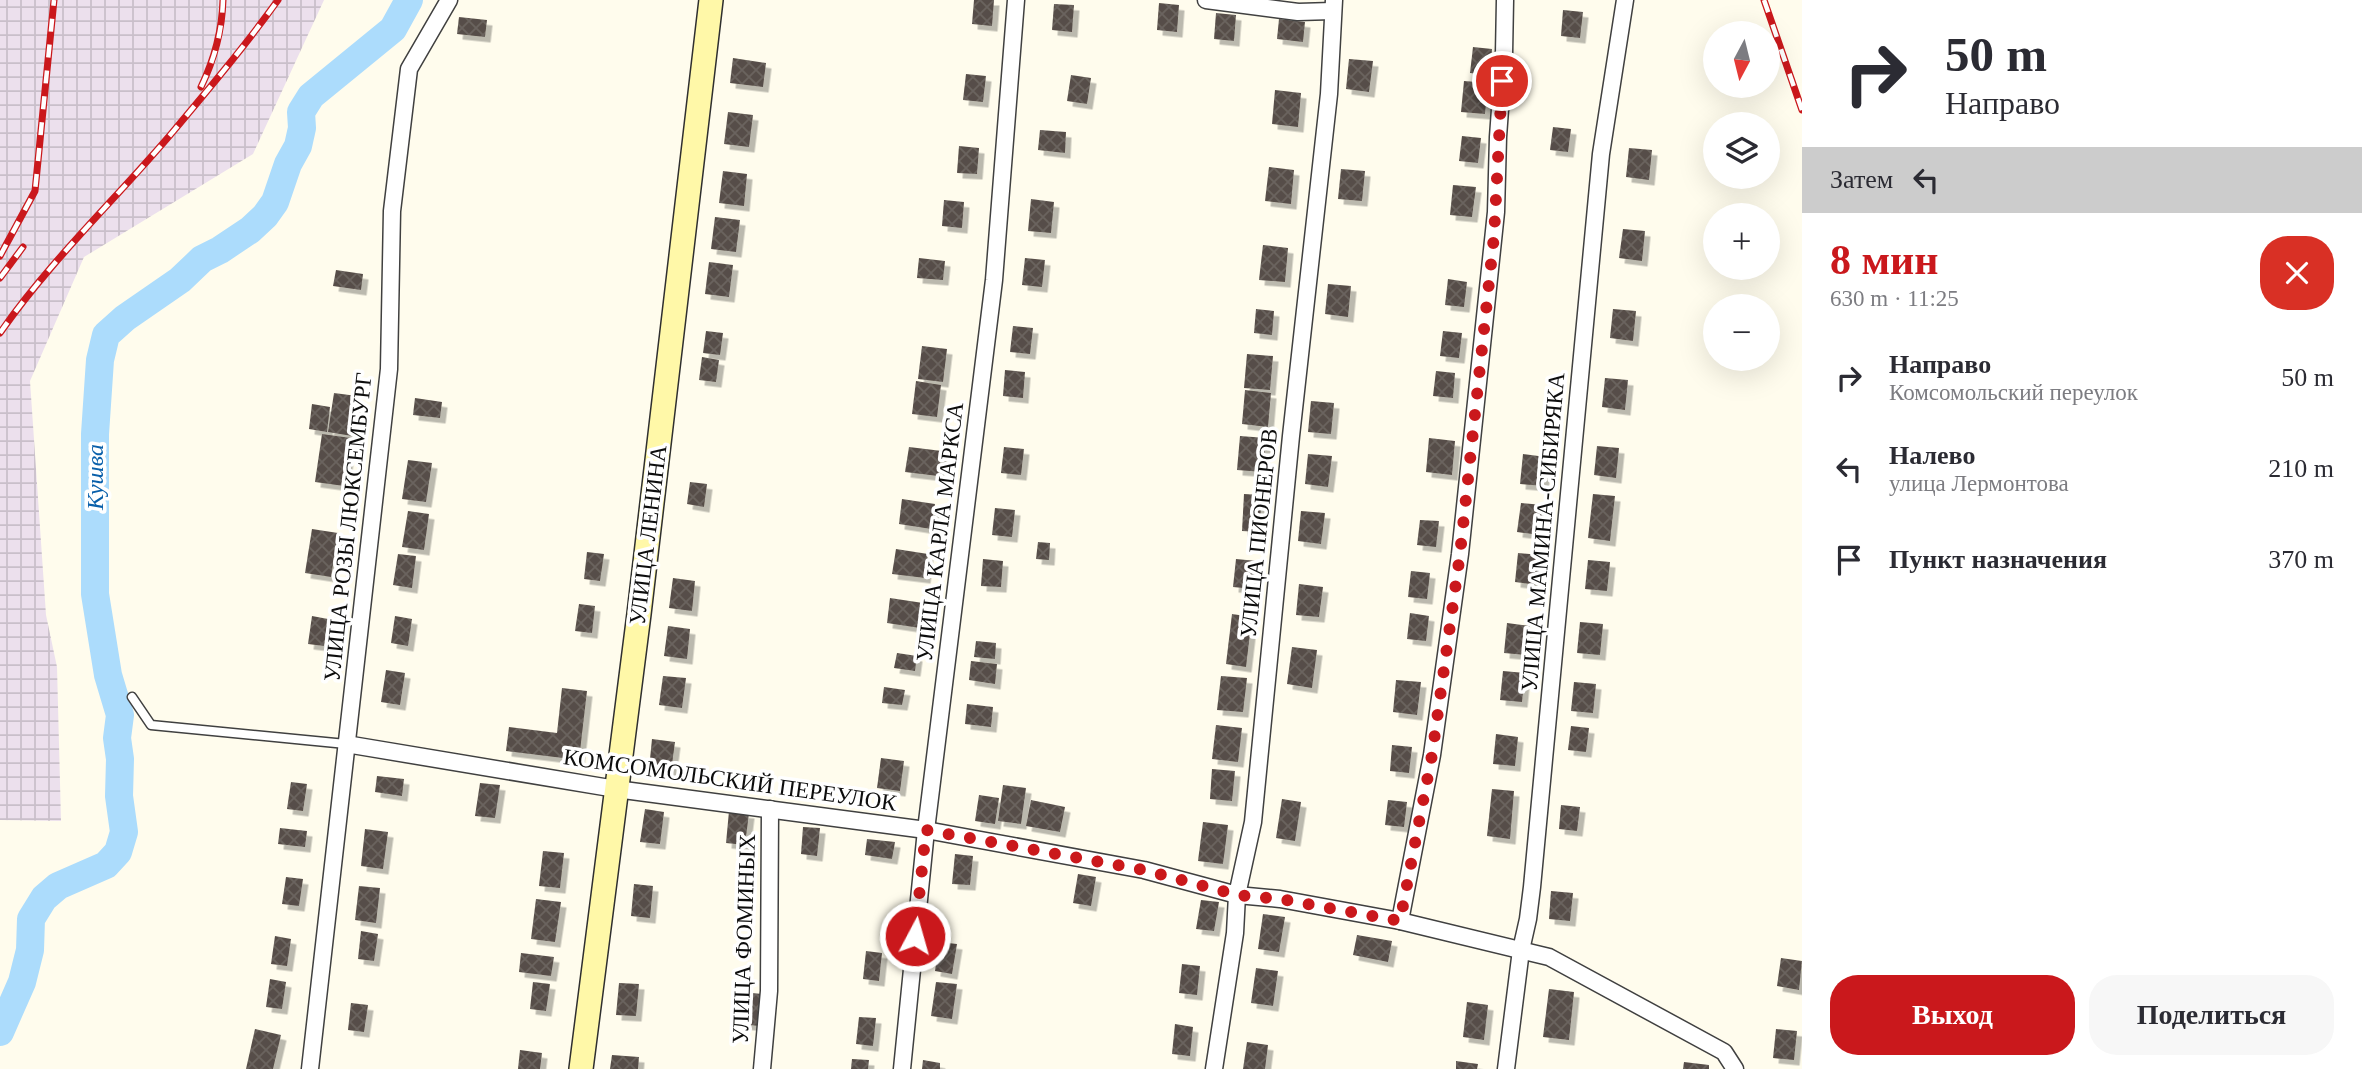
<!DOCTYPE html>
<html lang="ru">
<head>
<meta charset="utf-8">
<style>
	body { margin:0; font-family:"Times New Roman",serif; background:#f7f7f7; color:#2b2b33; height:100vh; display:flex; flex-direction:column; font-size:26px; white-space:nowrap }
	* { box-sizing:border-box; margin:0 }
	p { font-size:23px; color:#7c7c81 }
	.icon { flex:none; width:38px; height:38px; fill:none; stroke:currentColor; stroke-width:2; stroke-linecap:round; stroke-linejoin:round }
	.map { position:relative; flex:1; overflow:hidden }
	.panel { display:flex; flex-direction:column; background:#fff; width:560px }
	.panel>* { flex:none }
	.top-card { background:#fff; color:#2b2b33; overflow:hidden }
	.needle { width:46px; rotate:187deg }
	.controls { position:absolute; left:1703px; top:21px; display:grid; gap:14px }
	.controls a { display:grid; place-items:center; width:77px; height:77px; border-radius:50%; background:#fff; box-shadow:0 7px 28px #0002; font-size:35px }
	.pin { position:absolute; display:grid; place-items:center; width:60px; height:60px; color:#fff; margin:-30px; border:4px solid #fff; border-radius:50%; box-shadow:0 2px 7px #0007 }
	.me { position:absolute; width:77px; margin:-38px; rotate:6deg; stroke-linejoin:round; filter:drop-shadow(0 0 5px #0008) }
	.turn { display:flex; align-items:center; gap:24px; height:147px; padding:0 28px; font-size:32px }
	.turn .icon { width:91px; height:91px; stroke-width:2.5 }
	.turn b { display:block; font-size:49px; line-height:60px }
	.then { display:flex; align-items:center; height:66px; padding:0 28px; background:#0003; gap:14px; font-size:26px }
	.round { display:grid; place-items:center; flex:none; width:74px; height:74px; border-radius:28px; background:#f7f7f7 }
	.headline { display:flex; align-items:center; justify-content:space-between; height:119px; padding:0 28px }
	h1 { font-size:42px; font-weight:600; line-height:52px; color:#ca181c }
	.primary-button { display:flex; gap:14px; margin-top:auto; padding:14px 28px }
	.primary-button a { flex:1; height:80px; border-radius:28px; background:#ca181c; color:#fff; font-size:28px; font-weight:600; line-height:80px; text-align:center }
	.primary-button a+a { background:#f7f7f7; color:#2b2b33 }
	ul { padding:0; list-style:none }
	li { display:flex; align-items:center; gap:21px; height:91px; padding:0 28px }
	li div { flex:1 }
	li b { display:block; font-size:26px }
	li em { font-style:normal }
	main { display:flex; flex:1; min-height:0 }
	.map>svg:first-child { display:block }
	.industrial { fill:url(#industrial-grid) }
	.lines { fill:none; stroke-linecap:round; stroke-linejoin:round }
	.river { stroke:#acdcfc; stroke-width:28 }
	.building { fill:url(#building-cross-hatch); filter:url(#shadow) }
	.service-casing { stroke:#404040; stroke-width:11 }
	.minor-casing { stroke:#404040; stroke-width:19 }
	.secondary-casing { stroke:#2f2f2f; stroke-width:26 }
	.service { stroke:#fff; stroke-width:8 }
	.minor { stroke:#fff; stroke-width:16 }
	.secondary { stroke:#fff8a8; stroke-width:23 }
	.rail-casing { stroke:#ca181c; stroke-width:7 }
	.rail { stroke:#fff; stroke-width:4.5; stroke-dasharray:13; stroke-linecap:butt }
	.route { stroke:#ca181c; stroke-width:12; stroke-dasharray:0 21.6 }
	.labels { text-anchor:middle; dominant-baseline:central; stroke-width:7; stroke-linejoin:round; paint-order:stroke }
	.street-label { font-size:23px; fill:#0d0d0d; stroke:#fff }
	.water-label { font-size:24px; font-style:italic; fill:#0a60aa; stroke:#fff }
</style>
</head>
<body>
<main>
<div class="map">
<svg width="1802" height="1069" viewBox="0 0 1802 1069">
	<defs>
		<pattern id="industrial-grid" width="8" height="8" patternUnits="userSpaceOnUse" patternTransform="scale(1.75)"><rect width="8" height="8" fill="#ece0ed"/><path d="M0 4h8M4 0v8" fill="none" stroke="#c9bfca"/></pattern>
		<pattern id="building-cross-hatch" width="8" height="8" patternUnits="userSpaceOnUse" patternTransform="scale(1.75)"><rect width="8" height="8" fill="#574e48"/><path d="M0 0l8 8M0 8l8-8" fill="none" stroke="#6a635e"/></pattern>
		<filter id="shadow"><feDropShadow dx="5.5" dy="5.5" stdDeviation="0" flood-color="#0004"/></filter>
	</defs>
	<rect width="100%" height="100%" fill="#fffced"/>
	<!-- industrial -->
	<path class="industrial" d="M0 0H324L253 154 84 257 30 381 46 615 57 667 61 821 0 820Z"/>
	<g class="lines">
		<!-- river -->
		<path class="river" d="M0 1032 22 982 30 950 31 919 44 898 58 886 106 865 118 852 124 832 119 796 120 759 117 738 120 715 108 675 95 594V434L100 360 106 335 125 318 180 280 202 259 220 250 250 230 265 216 275 202 288 164 298 146 302 128 301 112 311 96 393 29 409 0"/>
	</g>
	<!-- building -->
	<g class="building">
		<path d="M974 0H994L992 26 972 24Z"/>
		<path d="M1159 3 1179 5 1177 32 1157 30Z"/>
		<path d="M1054 4 1074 5 1072 32 1052 30Z"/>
		<path d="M1563 10 1583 12 1580 38 1561 36Z"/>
		<path d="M1216 13 1236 15 1234 41 1214 39Z"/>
		<path d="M459 17 487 20 485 37 457 34Z"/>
		<path d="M1279 19 1305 22 1303 42 1277 39Z"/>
		<path d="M1473 47 1492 49 1490 75 1470 73Z"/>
		<path d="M733 58 766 63 763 87 730 83Z"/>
		<path d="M1349 59 1373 61 1369 92 1346 89Z"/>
		<path d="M966 74 986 76 983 102 963 100Z"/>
		<path d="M1071 75 1091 78 1087 104 1067 101Z"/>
		<path d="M1464 81 1488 83 1485 114 1461 112Z"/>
		<path d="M1275 90 1301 93 1298 127 1272 124Z"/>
		<path d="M728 112 753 115 749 147 724 144Z"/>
		<path d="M1553 127 1571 129 1568 152 1550 150Z"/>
		<path d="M1040 130 1066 132 1065 153 1038 150Z"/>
		<path d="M1462 136 1481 138 1478 163 1459 161Z"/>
		<path d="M959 146 979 148 977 174 957 173Z"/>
		<path d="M1629 148 1652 150 1649 180 1626 177Z"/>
		<path d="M1269 167 1294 170 1291 204 1265 201Z"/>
		<path d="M1341 169 1365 171 1362 201 1338 199Z"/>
		<path d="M723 171 747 174 744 206 719 203Z"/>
		<path d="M1453 185 1476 187 1472 217 1450 215Z"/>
		<path d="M1031 199 1054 202 1051 233 1028 231Z"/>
		<path d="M944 200 964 202 962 228 942 226Z"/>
		<path d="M715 217 740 220 736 252 711 249Z"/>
		<path d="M1623 229 1645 231 1642 261 1619 258Z"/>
		<path d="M1263 245 1288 248 1285 282 1259 280Z"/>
		<path d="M919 258 945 261 943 280 917 278Z"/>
		<path d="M1025 258 1045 260 1042 287 1022 285Z"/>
		<path d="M709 262 733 265 729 297 705 294Z"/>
		<path d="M336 270 363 274 361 290 333 286Z"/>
		<path d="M1448 279 1467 282 1464 307 1445 305Z"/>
		<path d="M1328 284 1351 286 1348 317 1325 314Z"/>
		<path d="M1256 309 1274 311 1272 335 1254 333Z"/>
		<path d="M1613 309 1636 311 1633 341 1610 338Z"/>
		<path d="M1013 326 1033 328 1030 354 1010 352Z"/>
		<path d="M706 331 723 333 720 355 703 353Z"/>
		<path d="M1443 331 1462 333 1459 358 1440 356Z"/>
		<path d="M922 346 947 349 943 382 918 379Z"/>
		<path d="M1247 354 1273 356 1270 390 1244 388Z"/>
		<path d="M702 357 719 360 716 382 699 380Z"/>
		<path d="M1005 370 1025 372 1023 398 1003 396Z"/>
		<path d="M1436 371 1455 373 1453 398 1433 396Z"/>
		<path d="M1605 378 1628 380 1625 410 1602 407Z"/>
		<path d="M916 381 941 385 937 417 912 414Z"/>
		<path d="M1245 390 1271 393 1268 427 1242 424Z"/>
		<path d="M334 393 357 396 352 436 328 432Z"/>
		<path d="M415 398 442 402 440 418 413 415Z"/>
		<path d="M1311 401 1334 403 1331 434 1308 432Z"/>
		<path d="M312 404 330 407 327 432 309 429Z"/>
		<path d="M322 434 351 438 344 486 315 482Z"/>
		<path d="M1240 436 1266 438 1263 472 1237 470Z"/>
		<path d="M1429 438 1455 441 1452 475 1426 472Z"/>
		<path d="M1597 446 1619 448 1616 478 1594 475Z"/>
		<path d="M909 447 942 451 938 476 905 472Z"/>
		<path d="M1004 447 1024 449 1021 475 1001 473Z"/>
		<path d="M1308 454 1332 456 1328 487 1305 484Z"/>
		<path d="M1523 454 1546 457 1543 486 1520 484Z"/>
		<path d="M408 460 432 463 426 502 402 499Z"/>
		<path d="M690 482 707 484 704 507 687 504Z"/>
		<path d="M1244 494 1262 495 1259 532 1242 531Z"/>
		<path d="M1593 494 1615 496 1610 541 1588 538Z"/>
		<path d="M902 499 935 504 931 529 899 524Z"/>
		<path d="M1521 503 1543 505 1540 535 1517 532Z"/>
		<path d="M995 508 1015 510 1012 537 992 535Z"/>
		<path d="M408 511 429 514 424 550 402 547Z"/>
		<path d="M1301 511 1325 513 1321 544 1298 541Z"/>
		<path d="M1420 520 1439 521 1436 547 1417 545Z"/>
		<path d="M312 529 338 533 331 577 305 573Z"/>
		<path d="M1038 542 1050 543 1049 560 1036 559Z"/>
		<path d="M896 549 928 554 925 578 892 574Z"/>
		<path d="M587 552 604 554 600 581 584 579Z"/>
		<path d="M1518 553 1541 555 1538 585 1515 582Z"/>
		<path d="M398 554 416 556 412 588 393 585Z"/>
		<path d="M983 559 1003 561 1001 587 981 586Z"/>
		<path d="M1236 559 1257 561 1254 589 1233 587Z"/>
		<path d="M1588 560 1610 562 1607 591 1585 589Z"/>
		<path d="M1411 571 1430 573 1427 599 1408 597Z"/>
		<path d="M673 578 695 581 692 611 669 608Z"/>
		<path d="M1299 584 1323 587 1319 617 1296 615Z"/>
		<path d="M890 598 923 603 920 628 887 623Z"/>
		<path d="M579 604 595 606 592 633 575 631Z"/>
		<path d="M1410 613 1429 616 1426 641 1407 639Z"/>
		<path d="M1232 614 1252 617 1246 667 1226 664Z"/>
		<path d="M312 616 328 619 324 646 308 644Z"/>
		<path d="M395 616 412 619 408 646 391 643Z"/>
		<path d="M1580 622 1603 624 1600 655 1577 653Z"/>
		<path d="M1507 623 1530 626 1527 655 1504 653Z"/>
		<path d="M668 626 690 629 687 659 664 656Z"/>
		<path d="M976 641 996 643 995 659 974 657Z"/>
		<path d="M1292 647 1317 650 1312 688 1287 684Z"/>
		<path d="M897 653 917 656 915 671 894 668Z"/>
		<path d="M971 661 997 664 995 684 969 680Z"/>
		<path d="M386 670 405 673 400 705 381 702Z"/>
		<path d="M1503 671 1525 673 1522 702 1500 700Z"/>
		<path d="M663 676 686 678 682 708 659 705Z"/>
		<path d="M1221 676 1247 678 1243 712 1217 710Z"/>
		<path d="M1396 680 1421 682 1417 715 1393 712Z"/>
		<path d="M1574 682 1596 684 1593 713 1571 711Z"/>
		<path d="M884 687 905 690 902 705 882 703Z"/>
		<path d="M562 688 587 691 579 760 506 751 509 727 557 733Z"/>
		<path d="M967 704 993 707 991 727 965 724Z"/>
		<path d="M1216 725 1242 728 1238 762 1212 759Z"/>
		<path d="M1571 726 1589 728 1586 752 1568 750Z"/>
		<path d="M1496 734 1518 737 1515 766 1493 764Z"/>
		<path d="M652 739 675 742 671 772 649 769Z"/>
		<path d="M1392 745 1412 747 1409 773 1390 771Z"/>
		<path d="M881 758 904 761 900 791 877 788Z"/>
		<path d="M1212 769 1235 771 1232 801 1210 799Z"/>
		<path d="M377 776 404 779 402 796 375 792Z"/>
		<path d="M291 782 307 784 303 811 287 809Z"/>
		<path d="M480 783 500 785 495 818 475 816Z"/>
		<path d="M1003 785 1026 788 1021 824 998 821Z"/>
		<path d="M1492 789 1514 791 1510 839 1487 836Z"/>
		<path d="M979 795 999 798 995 824 975 821Z"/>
		<path d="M1282 799 1301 802 1295 841 1276 838Z"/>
		<path d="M1031 800 1065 807 1060 832 1026 826Z"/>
		<path d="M1388 800 1407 802 1404 827 1385 825Z"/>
		<path d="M1561 805 1580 807 1577 831 1559 829Z"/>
		<path d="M645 809 664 812 660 844 640 842Z"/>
		<path d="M729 811 749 813 745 845 726 843Z"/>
		<path d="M1203 822 1228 825 1223 864 1198 861Z"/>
		<path d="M803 827 820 828 817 856 801 854Z"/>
		<path d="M280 828 307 831 305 847 278 844Z"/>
		<path d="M365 829 388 832 383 869 361 866Z"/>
		<path d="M867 839 895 842 892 859 865 855Z"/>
		<path d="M543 851 564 853 560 888 539 886Z"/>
		<path d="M955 854 973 856 970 885 952 884Z"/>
		<path d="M1078 874 1096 877 1091 906 1073 903Z"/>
		<path d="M286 877 303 879 299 906 282 904Z"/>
		<path d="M634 884 653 886 650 918 631 916Z"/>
		<path d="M359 886 380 888 376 923 355 920Z"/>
		<path d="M1551 891 1573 893 1570 921 1549 919Z"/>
		<path d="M536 899 561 902 555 942 531 939Z"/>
		<path d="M1201 900 1219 902 1214 931 1196 929Z"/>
		<path d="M1263 914 1285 917 1279 952 1258 949Z"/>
		<path d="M361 931 378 934 374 961 358 959Z"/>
		<path d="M1357 935 1392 941 1388 962 1353 955Z"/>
		<path d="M275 936 291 939 287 966 271 964Z"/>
		<path d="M939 942 957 944 952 974 935 971Z"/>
		<path d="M866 951 882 953 879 981 863 979Z"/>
		<path d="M521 953 554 957 551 976 519 972Z"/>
		<path d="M1781 958 1802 961 1799 990 1777 986Z"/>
		<path d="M1182 964 1200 966 1197 995 1179 993Z"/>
		<path d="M1256 968 1278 971 1273 1006 1251 1003Z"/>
		<path d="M270 979 286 982 282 1009 266 1007Z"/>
		<path d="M533 982 550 984 546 1011 530 1009Z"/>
		<path d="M936 982 957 984 952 1019 931 1016Z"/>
		<path d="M619 983 639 984 636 1016 616 1015Z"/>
		<path d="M1549 989 1574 992 1569 1040 1543 1037Z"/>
		<path d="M743 992 762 994 759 1026 740 1024Z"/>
		<path d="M1467 1002 1488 1005 1484 1040 1463 1037Z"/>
		<path d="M351 1003 368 1005 364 1032 348 1030Z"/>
		<path d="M859 1017 876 1018 873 1046 856 1044Z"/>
		<path d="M1175 1024 1193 1027 1190 1056 1172 1054Z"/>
		<path d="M255 1029 281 1035 273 1069H246Z"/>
		<path d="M1776 1029 1797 1031 1794 1060 1773 1058Z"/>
		<path d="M1247 1042 1268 1045 1265 1069H1243Z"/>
		<path d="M520 1050 542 1053 540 1069H518Z"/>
		<path d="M612 1055 639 1057 638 1069H610Z"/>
		<path d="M852 1059 869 1060 868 1069H851Z"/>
		<path d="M923 1060 940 1063V1069H922Z"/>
		<path d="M1456 1061 1478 1064 1477 1069H1456Z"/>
		<path d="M1684 1062 1709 1065V1069H1683Z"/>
	</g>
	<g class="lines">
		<!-- service casing -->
		<g class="service-casing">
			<path id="service" d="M132 697 151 725 346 744"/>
		</g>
		<!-- minor casing -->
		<g class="minor-casing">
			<g id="minor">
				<path d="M1206 0 1298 12 1332 11"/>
				<path d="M346 744 616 789 926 830 1144 870 1237 895 1280 899 1400 921 1549 957 1724 1052 1735 1069"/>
				<path d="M1400 921 1432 755 1460 554 1496 212 1498 137 1504 54 1505 0"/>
				<path d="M310 1069 389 369 392 211 409 69 449 0"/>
				<path d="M762 1069 769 991 770 809"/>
				<path d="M902 1069 926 830 994 280 1016 0"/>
				<path d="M1214 1069 1235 933 1237 895 1253 822 1291 436 1329 94 1334 0"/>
				<path d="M1506 1069 1521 950 1528 919 1532 887 1601 154 1625 0"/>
			</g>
		</g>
		<!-- secondary casing -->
		<g class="secondary-casing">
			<path id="secondary" d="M581 1069 639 614 711 0"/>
		</g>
		<!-- service -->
		<use href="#service" class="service"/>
		<!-- minor -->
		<use href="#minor" class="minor"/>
		<!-- secondary -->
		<use href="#secondary" class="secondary"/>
		<!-- rail casing -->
		<g class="rail-casing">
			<g id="rail">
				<path d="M1764 0 1802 110"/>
				<path d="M201 87C215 58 222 32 223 0"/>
				<path d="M0 256 35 191 54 0"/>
				<path d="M0 278 23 247"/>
				<path d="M0 333C50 261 114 201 171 134 208 90 245 46 278 0"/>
			</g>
		</g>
		<!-- rail -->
		<use href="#rail" class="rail"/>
	</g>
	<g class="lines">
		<!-- route -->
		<path class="route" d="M915 936 926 830 1144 870 1237 895 1280 899 1400 921 1432 755 1460 554 1494 236 1502 81"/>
	</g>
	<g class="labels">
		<!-- street labels -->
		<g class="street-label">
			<text transform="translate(348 527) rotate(-84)">УЛИЦА РОЗЫ ЛЮКСЕМБУРГ</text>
			<text transform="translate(940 532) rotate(-83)">УЛИЦА КАРЛА МАРКСА</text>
			<text transform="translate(1543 532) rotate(-85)">УЛИЦА МАМИНА-СИБИРЯКА</text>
			<text transform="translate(1259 533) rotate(-84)">УЛИЦА ПИОНЕРОВ</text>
			<text transform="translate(648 535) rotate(-83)">УЛИЦА ЛЕНИНА</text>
			<text transform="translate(730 780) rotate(8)">КОМСОМОЛЬСКИЙ ПЕРЕУЛОК</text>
			<text transform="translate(744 939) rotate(-88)">УЛИЦА ФОМИНЫХ</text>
		</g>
		<!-- water labels -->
		<g class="water-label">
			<text transform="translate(95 477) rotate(-90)">Кушва</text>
		</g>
	</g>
</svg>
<div class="controls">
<a><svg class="needle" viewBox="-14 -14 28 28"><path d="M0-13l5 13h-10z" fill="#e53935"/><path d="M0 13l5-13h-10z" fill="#7c7c81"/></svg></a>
<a><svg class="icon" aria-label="layers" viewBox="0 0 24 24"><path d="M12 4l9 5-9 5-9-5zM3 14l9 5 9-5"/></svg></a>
<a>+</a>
<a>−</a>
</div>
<div class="pin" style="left:1502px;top:81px;background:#d93025"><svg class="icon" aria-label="arrive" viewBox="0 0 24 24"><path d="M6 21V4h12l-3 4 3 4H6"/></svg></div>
<svg class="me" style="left:915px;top:936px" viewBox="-20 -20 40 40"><circle r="17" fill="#ca181c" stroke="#fff" stroke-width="3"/><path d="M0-11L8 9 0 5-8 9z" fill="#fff"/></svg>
</div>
<section class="panel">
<div class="top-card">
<div class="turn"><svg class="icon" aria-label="right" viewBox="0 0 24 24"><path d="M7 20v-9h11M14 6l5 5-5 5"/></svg><div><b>50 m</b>Направо</div></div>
<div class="then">Затем<svg class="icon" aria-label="left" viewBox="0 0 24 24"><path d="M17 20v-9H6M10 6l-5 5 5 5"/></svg></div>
</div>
<div class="headline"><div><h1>8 мин</h1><p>630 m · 11:25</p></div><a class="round" style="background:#d93025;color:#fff"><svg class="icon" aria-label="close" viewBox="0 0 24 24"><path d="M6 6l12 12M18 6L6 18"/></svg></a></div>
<ul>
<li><svg class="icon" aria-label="right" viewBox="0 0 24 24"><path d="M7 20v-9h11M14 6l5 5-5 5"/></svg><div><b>Направо</b><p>Комсомольский переулок</p></div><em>50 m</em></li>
<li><svg class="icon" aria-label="left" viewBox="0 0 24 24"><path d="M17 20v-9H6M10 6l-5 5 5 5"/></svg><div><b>Налево</b><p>улица Лермонтова</p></div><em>210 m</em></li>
<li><svg class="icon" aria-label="arrive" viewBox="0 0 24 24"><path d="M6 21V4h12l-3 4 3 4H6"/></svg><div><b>Пункт назначения</b></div><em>370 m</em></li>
</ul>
<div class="primary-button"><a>Выход</a><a>Поделиться</a></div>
</section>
</main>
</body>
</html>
